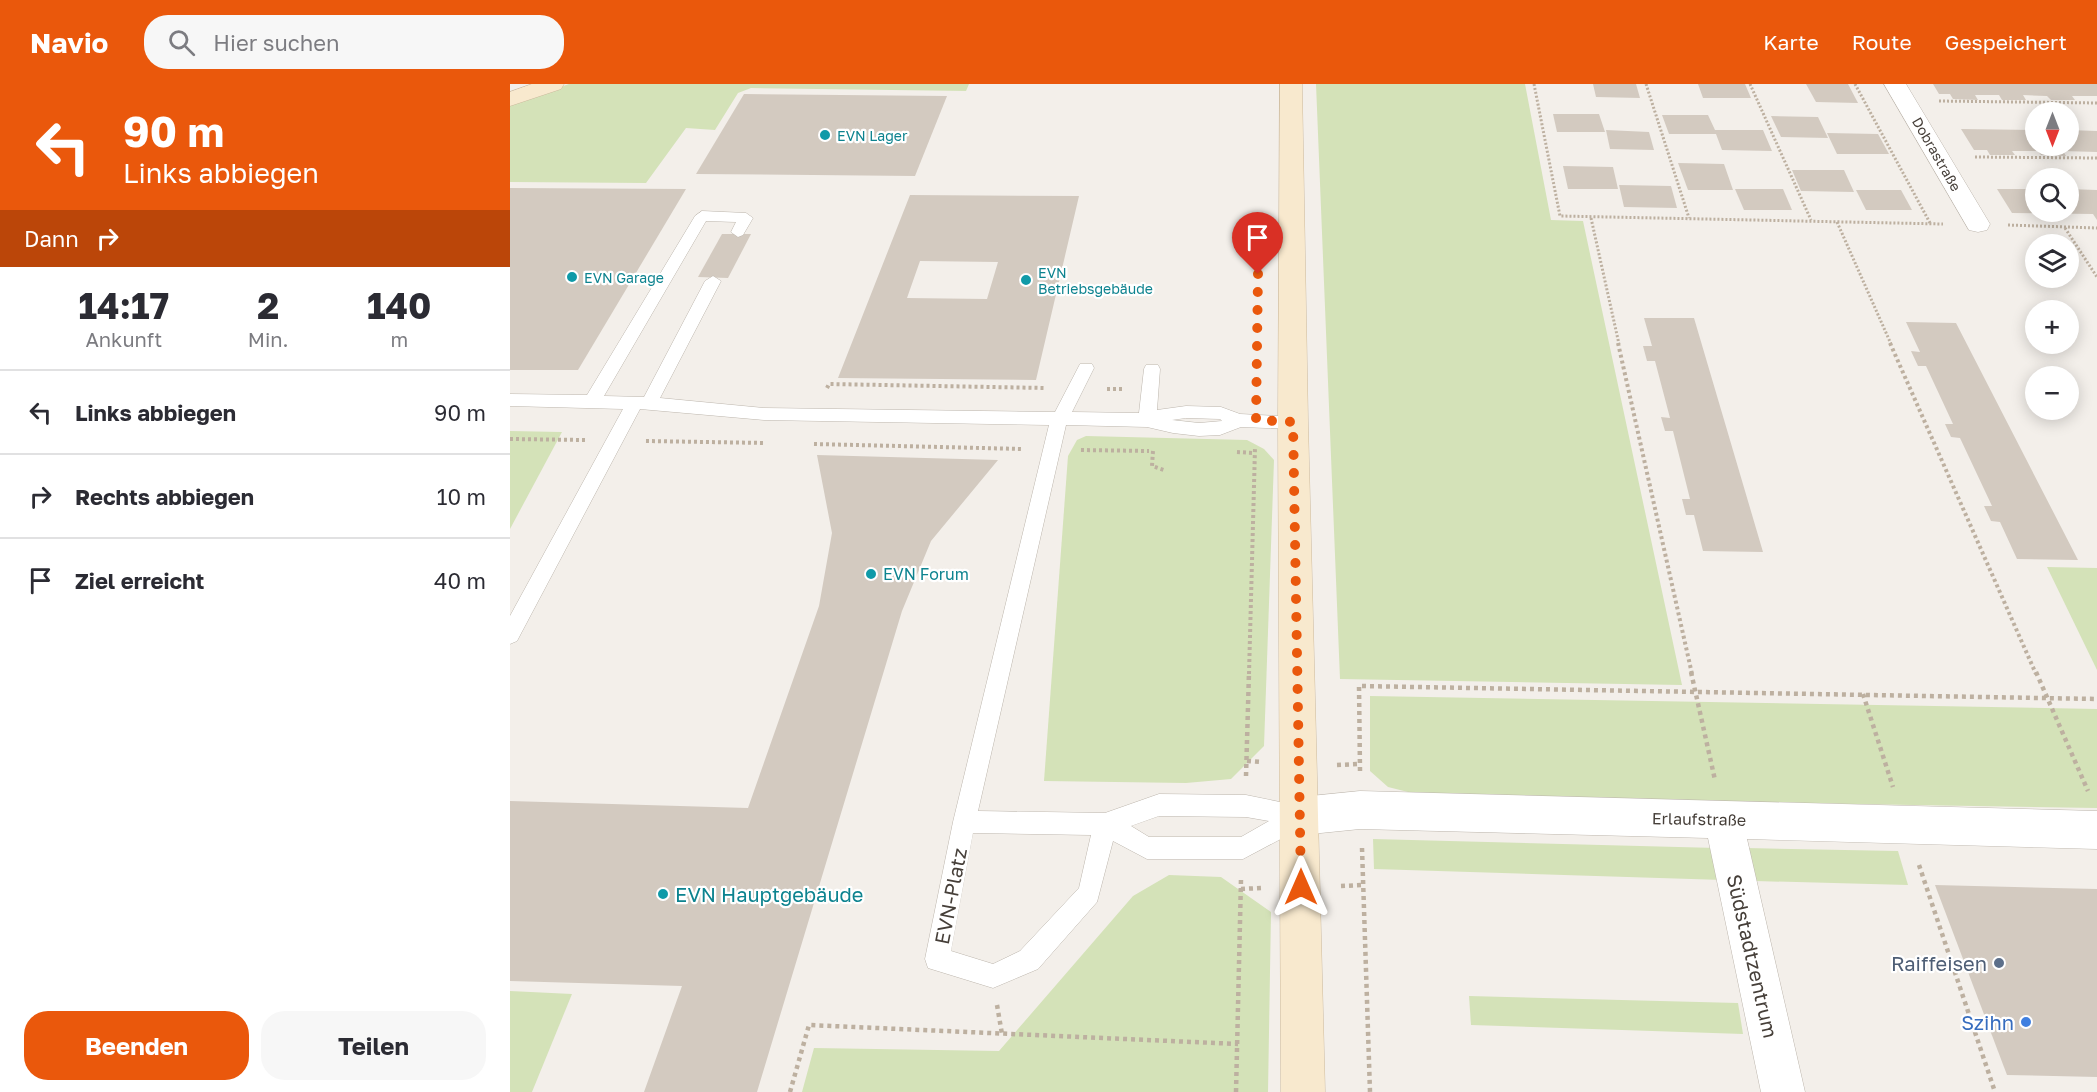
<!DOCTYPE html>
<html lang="de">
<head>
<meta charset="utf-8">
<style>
	body { margin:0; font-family:"Golos Text",sans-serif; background:#f7f7f7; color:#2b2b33; height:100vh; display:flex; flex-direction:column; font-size:22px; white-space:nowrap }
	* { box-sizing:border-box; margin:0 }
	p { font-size:20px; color:#7c7c81 }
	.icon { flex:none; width:33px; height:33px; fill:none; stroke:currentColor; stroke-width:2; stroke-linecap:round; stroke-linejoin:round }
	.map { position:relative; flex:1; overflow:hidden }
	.drawer { display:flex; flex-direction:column; background:#fff; width:510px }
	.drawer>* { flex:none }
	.guide { background:#ea580c; color:#fff; overflow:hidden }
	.needle { width:39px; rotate:180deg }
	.fabs { position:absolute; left:1515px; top:18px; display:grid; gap:12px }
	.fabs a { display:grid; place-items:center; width:54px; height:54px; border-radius:50%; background:#fff; box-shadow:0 3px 15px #0003; font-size:30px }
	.pin { position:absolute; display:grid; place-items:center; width:51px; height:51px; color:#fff; margin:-62px -26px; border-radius:50% 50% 50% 0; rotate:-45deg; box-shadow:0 0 6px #0007 }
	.pin .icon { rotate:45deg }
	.me { position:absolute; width:66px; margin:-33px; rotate:0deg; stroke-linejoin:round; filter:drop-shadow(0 0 4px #0008) }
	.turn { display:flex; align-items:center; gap:21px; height:126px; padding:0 24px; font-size:27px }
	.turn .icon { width:78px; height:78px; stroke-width:2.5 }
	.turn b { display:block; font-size:42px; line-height:51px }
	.then { display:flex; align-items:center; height:57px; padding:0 24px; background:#0003; gap:12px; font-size:22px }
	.eta { display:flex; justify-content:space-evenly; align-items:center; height:102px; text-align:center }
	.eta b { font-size:36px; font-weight:700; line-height:42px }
	.action { display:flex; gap:12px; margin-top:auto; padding:12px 24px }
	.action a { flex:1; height:69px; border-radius:24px; background:#ea580c; color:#fff; font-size:24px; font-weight:700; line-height:69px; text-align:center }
	.action a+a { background:#f7f7f7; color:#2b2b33 }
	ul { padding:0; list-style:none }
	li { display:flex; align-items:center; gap:18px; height:84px; padding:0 24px; border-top:2px solid #e1e1e2 }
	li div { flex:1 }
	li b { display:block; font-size:22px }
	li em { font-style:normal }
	header { display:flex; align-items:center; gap:36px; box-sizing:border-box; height:84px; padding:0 30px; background:#ea580c; color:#fff }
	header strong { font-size:28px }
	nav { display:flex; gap:33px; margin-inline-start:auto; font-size:21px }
	.search { width:420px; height:54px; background:#f7f7f7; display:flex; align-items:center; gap:15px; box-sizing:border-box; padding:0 21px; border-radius:24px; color:#7c7c81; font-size:22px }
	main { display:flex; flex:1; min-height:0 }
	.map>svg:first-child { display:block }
	.green { fill:#d4e2b8 }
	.building { fill:#d3cac0; fill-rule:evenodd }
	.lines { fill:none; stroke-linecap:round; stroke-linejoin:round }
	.lane-casing { stroke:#bdb6ad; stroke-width:1 }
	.street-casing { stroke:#bdb6ad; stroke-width:1 }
	.secondary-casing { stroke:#cdbb9f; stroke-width:1 }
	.path-far2 { stroke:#bdb0a0; stroke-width:3; stroke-dasharray:2 2; stroke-linecap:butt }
	.path-far1 { stroke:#bdb0a0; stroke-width:4; stroke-dasharray:3 3; stroke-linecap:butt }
	.path { stroke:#bdb0a0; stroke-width:4.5; stroke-dasharray:4 4; stroke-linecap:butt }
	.lane { fill:#fff; fill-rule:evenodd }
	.street { fill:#fff; fill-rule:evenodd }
	.secondary { fill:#f8e9ce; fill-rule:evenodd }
	.route { stroke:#ea580c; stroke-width:10; stroke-dasharray:0 18 }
	.culture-dot { fill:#0f9aa8; stroke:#fff; stroke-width:2 }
	.service-dot { fill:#5c6f8a; stroke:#fff; stroke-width:2 }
	.shop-dot { fill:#3f7fe0; stroke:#fff; stroke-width:2 }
	.labels { text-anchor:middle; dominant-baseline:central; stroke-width:4.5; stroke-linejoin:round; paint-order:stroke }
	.far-culture-label { font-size:14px; fill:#0d838f; stroke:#fff; text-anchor:start }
	.far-street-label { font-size:14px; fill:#463f39; stroke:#fff }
	.culture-label { font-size:16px; fill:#0d838f; stroke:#fff; text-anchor:start }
	.street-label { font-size:16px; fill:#463f39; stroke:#fff }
	.near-culture-label { font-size:20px; fill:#0d838f; stroke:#fff; text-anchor:start }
	.near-street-label { font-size:20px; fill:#463f39; stroke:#fff }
	.near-service-label { font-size:20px; fill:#4e5e75; stroke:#fff; text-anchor:end }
	.near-shop-label { font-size:20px; fill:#366cbe; stroke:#fff; text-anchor:end }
</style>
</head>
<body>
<header>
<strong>Navio</strong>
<div class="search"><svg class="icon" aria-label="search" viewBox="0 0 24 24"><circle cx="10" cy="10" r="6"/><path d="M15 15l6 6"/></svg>Hier suchen</div>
<nav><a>Karte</a><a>Route</a><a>Gespeichert</a></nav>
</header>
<main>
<section class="drawer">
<div class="guide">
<div class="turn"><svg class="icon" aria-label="left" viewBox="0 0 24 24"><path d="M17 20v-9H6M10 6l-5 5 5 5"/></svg><div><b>90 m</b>Links abbiegen</div></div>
<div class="then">Dann<svg class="icon" aria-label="right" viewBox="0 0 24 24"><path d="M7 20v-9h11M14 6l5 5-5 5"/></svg></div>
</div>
<div class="eta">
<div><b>14:17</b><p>Ankunft</p></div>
<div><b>2</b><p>Min.</p></div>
<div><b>140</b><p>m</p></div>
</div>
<ul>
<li><svg class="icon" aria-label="left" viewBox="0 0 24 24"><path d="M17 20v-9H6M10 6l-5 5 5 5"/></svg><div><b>Links abbiegen</b></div><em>90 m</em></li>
<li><svg class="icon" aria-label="right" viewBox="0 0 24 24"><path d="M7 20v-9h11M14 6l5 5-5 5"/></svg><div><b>Rechts abbiegen</b></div><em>10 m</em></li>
<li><svg class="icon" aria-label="arrive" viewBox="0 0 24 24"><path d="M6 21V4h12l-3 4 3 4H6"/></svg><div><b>Ziel erreicht</b></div><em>40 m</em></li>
</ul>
<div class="action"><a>Beenden</a><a>Teilen</a></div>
</section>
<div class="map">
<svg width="1587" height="1008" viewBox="0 0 1587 1008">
	<rect width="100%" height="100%" fill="#f3efea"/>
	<!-- green -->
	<g class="green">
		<path d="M59 0H459L456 7 241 4 228 9 205 46 176 44 136 99 0 98V21Z"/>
		<path d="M806 0H1015L1041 136 1073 137 1172 601 830 595Z"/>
		<path d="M0 347 52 348 0 445Z"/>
		<path d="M576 352 737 356 754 365 764 376 754 662 721 695 676 699 534 697 558 372 567 356Z"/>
		<path d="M1537 483 1587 484V586Z"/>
		<path d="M860 612 1587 625V724L918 713 878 703 860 687Z"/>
		<path d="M863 755 1207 764 1213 796 864 785Z"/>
		<path d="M1236 764 1388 767 1398 801 1245 797Z"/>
		<path d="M659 791 711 793 761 828 758 1008H292L304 964 489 967 623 812Z"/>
		<path d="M0 907 62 910 22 1008H0Z"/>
		<path d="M959 912 1228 919 1233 950 961 941Z"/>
	</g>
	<!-- building -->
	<g class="building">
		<path d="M1083 0H1126L1130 14 1086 13Z"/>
		<path d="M1188 0H1235L1241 14H1193Z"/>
		<path d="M1296 0H1338L1348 19 1306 18Z"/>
		<path d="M1423 0H1587V12H1562L1565 16H1541L1537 12 1513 11 1516 16H1492L1489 11H1465L1468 16 1443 15 1440 10H1429Z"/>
		<path d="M234 10 437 12 405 92 186 90Z"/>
		<path d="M1043 30H1089L1095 48H1047Z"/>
		<path d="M1152 31H1198L1205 46H1253L1262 67 1212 66 1206 50H1159Z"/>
		<path d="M1261 32 1308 33 1318 54 1271 53Z"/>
		<path d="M1451 45 1526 46V62H1558V46L1587 47V68L1553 67 1556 72 1531 71 1528 67H1502L1505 71H1480L1477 66H1464Z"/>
		<path d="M1096 46 1139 48 1144 66 1100 65Z"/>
		<path d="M1317 49 1368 50 1379 70H1327Z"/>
		<path d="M1168 79 1214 80 1223 106H1178Z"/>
		<path d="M1053 82 1103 83 1108 105H1058Z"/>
		<path d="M1282 86H1334L1344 108 1291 107Z"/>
		<path d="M1109 101 1161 102 1167 124 1114 123Z"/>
		<path d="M0 104 176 105 68 286H0Z"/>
		<path d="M1225 105H1273L1282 126H1234Z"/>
		<path d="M1487 105H1526V128H1558V105L1587 106V136L1583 130 1502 129Z"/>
		<path d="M1346 106H1391L1402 126H1356Z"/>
		<path d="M400 111 569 112 526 296 328 294ZM410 177 488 178 477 215 397 214Z"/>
		<path d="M212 150H241L218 194 188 193Z"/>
		<path d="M1134 234H1184L1253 468 1193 467 1184 431H1176L1172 415H1180L1163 347H1155L1151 333 1160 334 1145 277H1137L1133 262H1142Z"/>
		<path d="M1396 238 1446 239 1568 476 1507 475 1490 438 1481 437 1474 422H1482L1450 354 1441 353 1435 340H1443L1416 282H1408L1401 267 1410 268Z"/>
		<path d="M307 371 488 376 421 457 392 527 247 1008H134L172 902 0 897V717L238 724 309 522 322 449Z"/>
		<path d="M1425 801 1587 805V993L1497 991Z"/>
	</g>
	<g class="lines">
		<!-- lane casing -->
		<g class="lane-casing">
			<path id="lane" d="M192 127 236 129 243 134 233 151 228 153 221 148 226 138 196 137 94 312 134 313 195 197 203 192 211 197 150 314 254 324 545 328 570 280H582L584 284 562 328 629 329 634 285 636 281H648L650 285 647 326 676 322 711 323 730 330 789 333 792 338 789 343 783 345 731 343 710 351 689 352 663 349 637 343 556 341 468 727 595 729 649 710 736 711 799 724 802 732 799 740 733 775H637L603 757 587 818 528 885 483 904 418 884 415 875 443 738 539 341 254 336 130 325 7 557 0 560V532L113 325 0 322V310L77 311 185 132ZM676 334 710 335 712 337 689 339 662 336ZM649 732 736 733 759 737 731 753H639L621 742ZM463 749 581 751 569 804 510 867 483 880 441 867Z"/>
		</g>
		<!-- street casing -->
		<g class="street-casing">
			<g id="street">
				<path d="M1374 0H1396L1480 140 1477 146 1468 148 1459 146Z"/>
				<path d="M850 707 1587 727V765L1237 755 1295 1008H1251L1198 754 850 745 791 751 778 745 772 732 778 719 791 713Z"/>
			</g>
		</g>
		<!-- secondary casing -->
		<g class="secondary-casing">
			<g id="secondary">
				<path d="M22 0H54L51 5 0 22V8Z"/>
				<path d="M770 0H792L798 338 815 1008H771L768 338Z"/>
			</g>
		</g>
		<!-- path-far2 -->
		<g class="path-far2">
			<path d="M1024 0 1050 132 1433 140"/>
			<path d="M1136 0 1179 134"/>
			<path d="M1240 0 1301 136"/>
			<path d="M1345 0 1420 139"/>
			<path d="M1429 17 1587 19"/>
			<path d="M1465 73 1587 74"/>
			<path d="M1081 134 1109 260"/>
			<path d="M1327 138 1381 260"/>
			<path d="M1498 141 1587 144"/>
			<path d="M1555 144 1587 193"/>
		</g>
		<!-- path-far1 -->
		<g class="path-far1">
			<path d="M1108 259 1182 590"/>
			<path d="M1380 259 1526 590"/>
			<path d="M317 304 319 300 535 304"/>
			<path d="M597 305H613"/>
			<path d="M0 355 75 356"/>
			<path d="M136 357 255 359"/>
			<path d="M304 360 513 365"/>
			<path d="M571 366 639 367"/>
			<path d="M643 367 642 382 654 386"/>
			<path d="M727 368 744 369"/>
			<path d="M739 590 745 364"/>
		</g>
		<!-- path -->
		<g class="path">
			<path d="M1181 588 1205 696"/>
			<path d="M1526 588 1578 707"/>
			<path d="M1353 610 1383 703"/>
			<path d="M737 677 751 678"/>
			<path d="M827 681 849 680"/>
			<path d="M850 687 849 602 1587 615"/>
			<path d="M736 692 739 588"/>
			<path d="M852 764 860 1008"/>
			<path d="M1409 781 1485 1008"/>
			<path d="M831 802 853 801"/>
			<path d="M731 805 751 804"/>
			<path d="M487 921 492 950"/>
			<path d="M280 1008 299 941 728 960"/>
			<path d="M726 1008 731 795"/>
		</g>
		<!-- lane -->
		<use href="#lane" class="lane"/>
		<!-- street -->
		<use href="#street" class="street"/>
		<!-- secondary -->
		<use href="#secondary" class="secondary"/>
	</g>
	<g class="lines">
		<!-- route -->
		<path class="route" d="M748 190 746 336 783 338 791 803"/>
	</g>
	<!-- markers -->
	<g class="culture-dot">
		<circle cx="315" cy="51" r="6"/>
		<circle cx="62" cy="193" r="6"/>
		<circle cx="516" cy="196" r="6"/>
		<circle cx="361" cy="490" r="6"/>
		<circle cx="153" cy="810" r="6"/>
	</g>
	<circle class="service-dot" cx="1489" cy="879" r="6"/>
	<circle class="shop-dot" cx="1516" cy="938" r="6"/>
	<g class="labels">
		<!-- far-culture labels -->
		<g class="far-culture-label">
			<text x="327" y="51">EVN Lager</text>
			<text x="528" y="188">EVN<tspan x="528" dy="16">Betriebsgebäude</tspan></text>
			<text x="74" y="193">EVN Garage</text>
		</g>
		<!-- far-street labels -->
		<g class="far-street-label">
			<text transform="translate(1427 70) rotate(60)">Dobrastraße</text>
		</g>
		<!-- culture labels -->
		<g class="culture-label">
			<text x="373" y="490">EVN Forum</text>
		</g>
		<!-- street labels -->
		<g class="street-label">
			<text transform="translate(1189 735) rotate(1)">Erlaufstraße</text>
		</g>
		<!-- near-culture labels -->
		<g class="near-culture-label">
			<text x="165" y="810">EVN Hauptgebäude</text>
		</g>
		<!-- near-street labels -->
		<g class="near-street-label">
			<text transform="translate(440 812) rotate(-79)">EVN-Platz</text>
			<text transform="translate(1243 872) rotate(77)">Südstadtzentrum</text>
		</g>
		<!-- near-service labels -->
		<g class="near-service-label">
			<text x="1477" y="879">Raiffeisen</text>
		</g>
		<!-- near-shop labels -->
		<g class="near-shop-label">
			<text x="1504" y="938">Szihn</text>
		</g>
	</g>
</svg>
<div class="fabs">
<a><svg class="needle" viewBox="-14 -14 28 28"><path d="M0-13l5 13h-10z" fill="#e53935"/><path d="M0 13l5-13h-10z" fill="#7c7c81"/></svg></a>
<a><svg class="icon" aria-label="search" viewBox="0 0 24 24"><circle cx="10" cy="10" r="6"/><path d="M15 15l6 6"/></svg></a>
<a><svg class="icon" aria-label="layers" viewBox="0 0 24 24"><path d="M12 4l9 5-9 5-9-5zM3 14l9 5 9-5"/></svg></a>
<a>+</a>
<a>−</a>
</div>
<div class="pin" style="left:748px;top:190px;background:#d93025"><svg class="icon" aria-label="arrive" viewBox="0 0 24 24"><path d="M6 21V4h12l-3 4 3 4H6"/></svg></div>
<svg class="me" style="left:791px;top:803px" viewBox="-20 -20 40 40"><path d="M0-17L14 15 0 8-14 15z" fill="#ea580c" stroke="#fff" stroke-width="4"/></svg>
</div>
</main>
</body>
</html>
